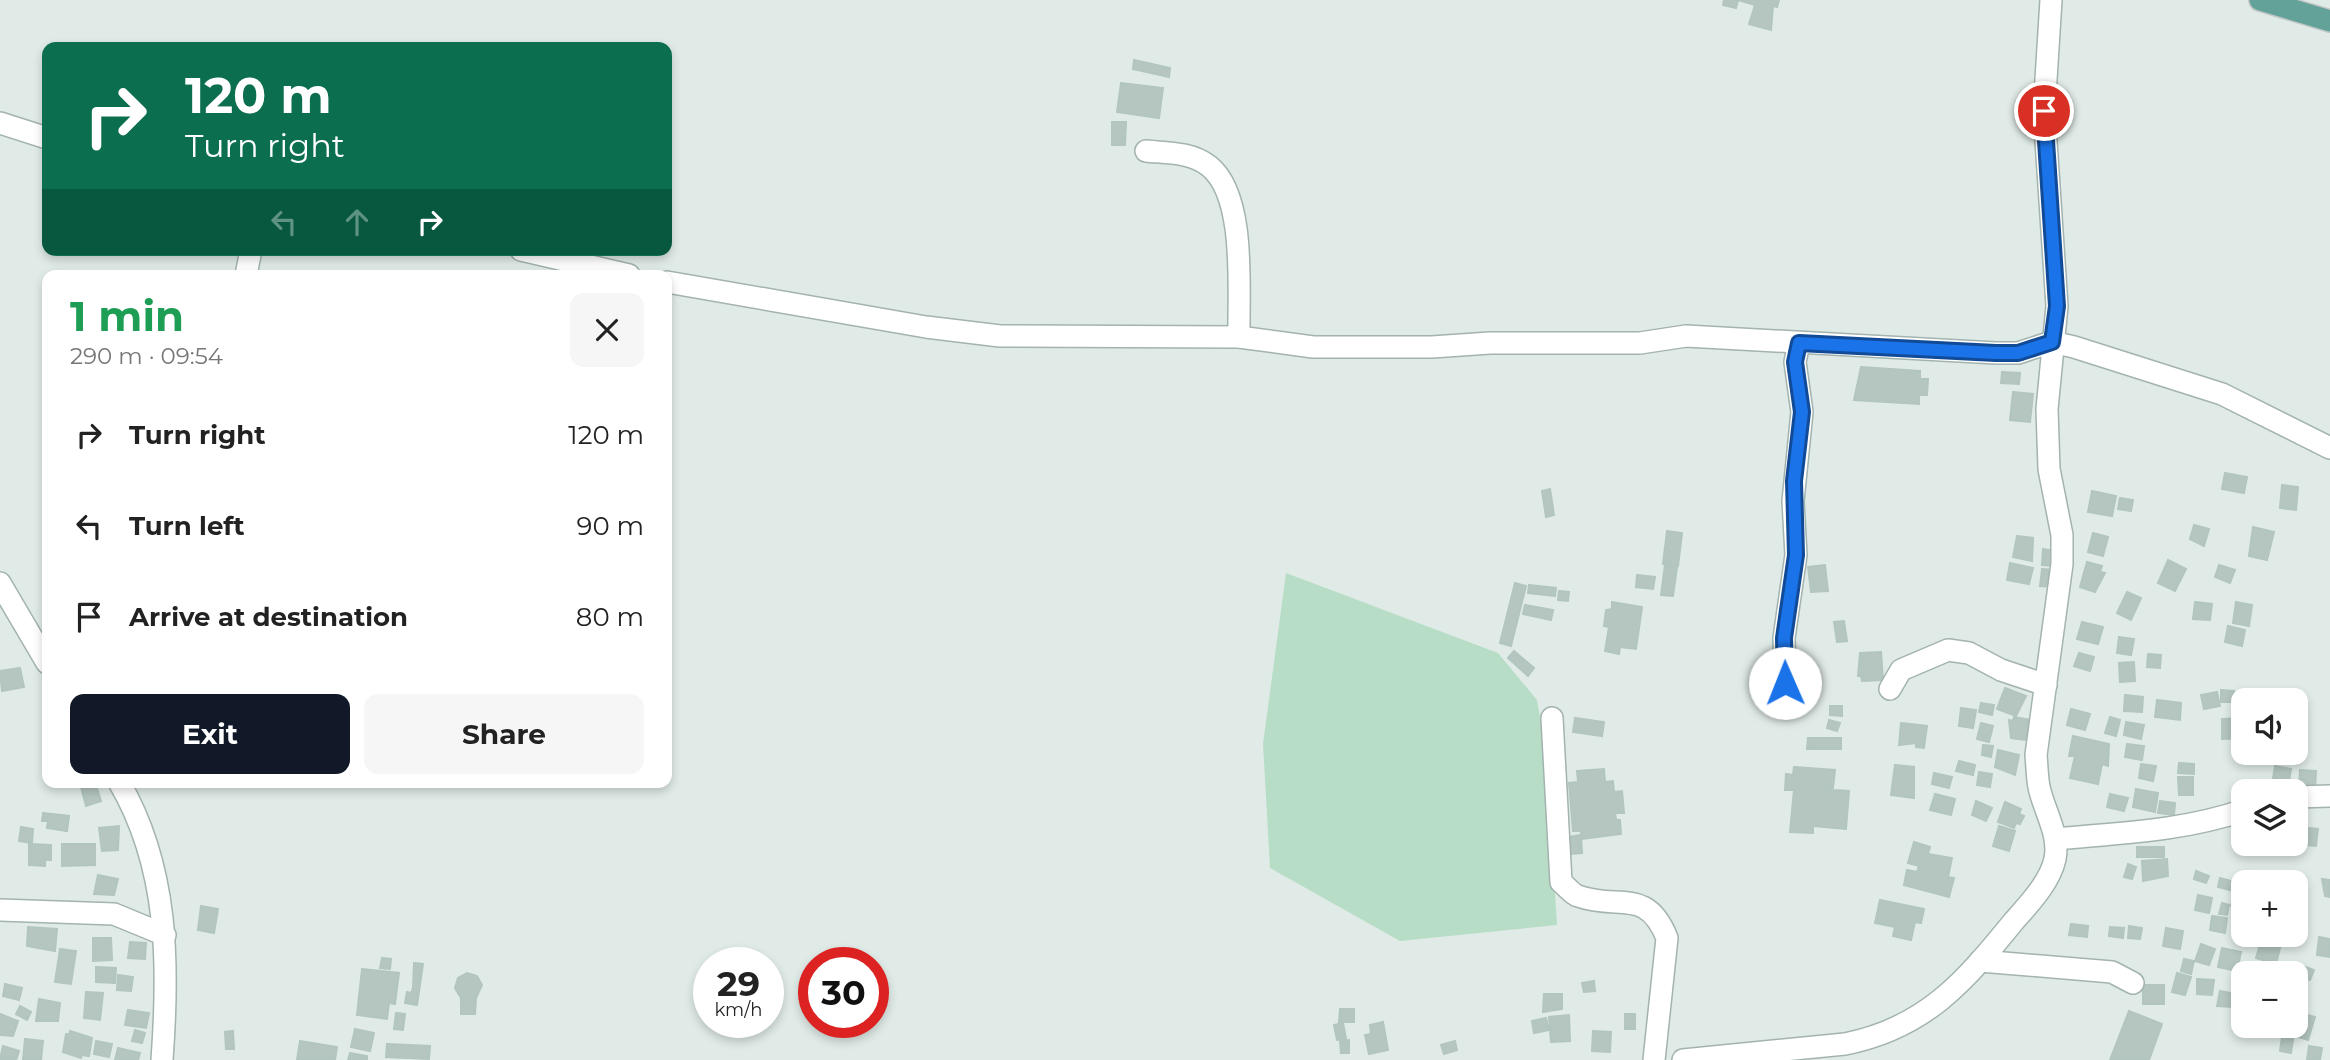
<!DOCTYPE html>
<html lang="en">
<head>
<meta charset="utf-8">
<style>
	body { margin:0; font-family:Montserrat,sans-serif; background:#f6f6f6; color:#222; height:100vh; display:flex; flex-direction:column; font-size:26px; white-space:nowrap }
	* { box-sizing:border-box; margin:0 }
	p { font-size:23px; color:#767676 }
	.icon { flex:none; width:38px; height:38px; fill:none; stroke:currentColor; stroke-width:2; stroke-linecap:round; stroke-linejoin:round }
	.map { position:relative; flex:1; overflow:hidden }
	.drawer { position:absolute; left:42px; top:270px; width:630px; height:518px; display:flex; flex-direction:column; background:#fff; border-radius:14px; box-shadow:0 4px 10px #0003 }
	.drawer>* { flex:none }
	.top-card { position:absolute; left:42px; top:42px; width:630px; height:214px; border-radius:14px; box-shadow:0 4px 10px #0003; background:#0b6e4f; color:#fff; overflow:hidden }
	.controls { position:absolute; left:2231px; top:688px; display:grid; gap:14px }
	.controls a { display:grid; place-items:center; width:77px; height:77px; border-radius:14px; background:#fff; box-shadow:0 4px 10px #0003; font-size:35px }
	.speed { position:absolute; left:693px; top:947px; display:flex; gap:14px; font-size:35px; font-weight:700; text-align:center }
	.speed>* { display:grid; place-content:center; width:91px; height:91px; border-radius:50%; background:#fff; box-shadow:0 4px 10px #0003; line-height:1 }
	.speed small { font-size:18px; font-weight:400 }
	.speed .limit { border:10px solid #d22; background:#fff; color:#111 }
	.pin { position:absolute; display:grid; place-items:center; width:60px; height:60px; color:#fff; margin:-30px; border:4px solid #fff; border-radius:50%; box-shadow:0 2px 7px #0007 }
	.me { position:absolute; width:77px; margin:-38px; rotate:359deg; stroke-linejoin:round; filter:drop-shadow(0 0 5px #0008) }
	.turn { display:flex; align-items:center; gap:24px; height:147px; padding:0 28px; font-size:32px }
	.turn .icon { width:91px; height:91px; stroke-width:2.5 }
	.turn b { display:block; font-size:49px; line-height:60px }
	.lanes { display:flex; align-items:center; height:66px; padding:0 28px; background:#0003; justify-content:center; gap:35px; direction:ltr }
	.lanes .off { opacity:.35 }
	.round { display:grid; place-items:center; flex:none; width:74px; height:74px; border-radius:14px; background:#f6f6f6 }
	.summary { display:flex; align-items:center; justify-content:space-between; height:119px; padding:0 28px }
	h1 { font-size:42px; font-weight:700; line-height:52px; color:#1e9e55 }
	.button { display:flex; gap:14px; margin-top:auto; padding:14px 28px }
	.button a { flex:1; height:80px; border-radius:14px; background:#111827; color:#fff; font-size:28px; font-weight:700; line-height:80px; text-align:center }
	.button a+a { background:#f6f6f6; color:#222 }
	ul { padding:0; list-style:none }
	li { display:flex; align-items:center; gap:21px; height:91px; padding:0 28px }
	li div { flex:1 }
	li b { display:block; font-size:26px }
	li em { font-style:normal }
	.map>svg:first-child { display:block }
	.green { fill:#b8ddc6 }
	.building { fill:#b5c6c1; stroke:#b2c5bf; stroke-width:2 }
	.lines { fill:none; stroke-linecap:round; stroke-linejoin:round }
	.minor-casing { stroke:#a3b3af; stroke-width:24 }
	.major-casing { stroke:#c1c8c7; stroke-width:24 }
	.minor { stroke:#fff; stroke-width:21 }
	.major { stroke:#63a299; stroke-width:21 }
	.route-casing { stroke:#114b97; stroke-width:18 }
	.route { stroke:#1a73e8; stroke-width:12 }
</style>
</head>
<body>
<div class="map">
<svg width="2330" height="1060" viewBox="0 0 2330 1060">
	<rect width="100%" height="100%" fill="#e0ebe7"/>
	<!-- green -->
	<path class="green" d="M1286 573 1498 653 1537 700 1546 751 1557 925 1400 941 1270 868 1263 744Z"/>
	<!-- building -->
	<g class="building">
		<path d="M1724 0H1779L1777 7 1773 6 1771 30 1749 24 1755 5 1738 0 1736 8 1723 5Z"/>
		<path d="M1134 60 1170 68 1169 77 1133 69Z"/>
		<path d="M1121 83 1163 88 1159 118 1117 112Z"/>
		<path d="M1112 122H1126L1125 145H1112Z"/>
		<path d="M1861 367 1920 371V379H1928L1927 395H1919V404L1854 400Z"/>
		<path d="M2002 372 2020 373 2019 384 2001 383Z"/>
		<path d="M2013 392 2033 394 2030 422 2010 420Z"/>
		<path d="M2225 473 2247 477 2244 493 2222 489Z"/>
		<path d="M2282 485 2298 487 2296 510 2280 508Z"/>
		<path d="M1550 489 1554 515 1546 517 1542 491Z"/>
		<path d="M2092 491 2116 496 2112 516 2088 512Z"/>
		<path d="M2120 498 2133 500 2131 511 2118 509Z"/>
		<path d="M2194 525 2209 529 2204 546 2190 539Z"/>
		<path d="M2253 527 2274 532 2267 560 2249 556Z"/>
		<path d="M1667 531 1682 533 1678 566 1663 564Z"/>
		<path d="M2093 533 2108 537 2103 556 2088 552Z"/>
		<path d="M2017 536 2033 538 2032 561 2013 557Z"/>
		<path d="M2043 549 2056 551 2054 566 2042 565Z"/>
		<path d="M2168 560 2186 569 2175 591 2158 583Z"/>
		<path d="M2087 562 2102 566 2100 572 2105 573 2095 592 2080 587Z"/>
		<path d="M2010 563 2033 568 2029 584 2007 580Z"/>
		<path d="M1665 565 1677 567 1673 596 1661 595Z"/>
		<path d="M1825 565 1828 591 1811 592 1808 567Z"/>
		<path d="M2219 565 2235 570 2230 583 2215 577Z"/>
		<path d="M2042 569 2055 570 2053 587 2040 586Z"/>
		<path d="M1637 575 1655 577 1653 589 1636 587Z"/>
		<path d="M1515 583 1526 586 1511 646 1500 643Z"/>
		<path d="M1529 585 1556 588 1555 596 1528 593Z"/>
		<path d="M1559 591 1569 592 1568 601 1558 600Z"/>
		<path d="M2127 592 2141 598 2131 620 2117 613Z"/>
		<path d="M1612 602 1642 607 1636 649 1620 647 1619 654 1605 651 1609 627 1604 626 1606 610 1612 609Z"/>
		<path d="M2195 602 2212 604 2210 620 2193 619Z"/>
		<path d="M2236 602 2252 605 2249 626 2233 623Z"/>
		<path d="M1525 605 1553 610 1551 620 1523 614Z"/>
		<path d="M1844 621 1847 641 1837 642 1834 622Z"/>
		<path d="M2082 622 2103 627 2098 644 2077 639Z"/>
		<path d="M2228 626 2245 630 2242 646 2225 642Z"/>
		<path d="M2119 637 2134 639 2131 655 2117 653Z"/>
		<path d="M1514 651 1534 668 1528 676 1508 658Z"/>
		<path d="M1881 652 1883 680 1862 681 1861 676H1858L1860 653Z"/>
		<path d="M2079 653 2094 657 2090 671 2074 666Z"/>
		<path d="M2148 654 2161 655 2160 668 2147 667Z"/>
		<path d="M2134 662 2135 681 2120 682 2119 663Z"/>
		<path d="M20 668 24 687 2 691 0 671Z"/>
		<path d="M2005 688 2026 696 2016 716 1997 709Z"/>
		<path d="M2221 690 2234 691V702H2221Z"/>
		<path d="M2217 692 2220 706 2204 709 2201 695Z"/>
		<path d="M2125 695 2143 697 2142 712 2124 711Z"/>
		<path d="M2157 700 2181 703 2180 720 2155 717Z"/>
		<path d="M1981 703 1994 705 1992 715 1979 712Z"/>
		<path d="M1830 706H1842V716L1830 715Z"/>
		<path d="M1961 708 1976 710 1973 728 1959 726Z"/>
		<path d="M2071 709 2090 714 2085 730 2067 725Z"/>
		<path d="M2014 717 2031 720 2025 740 2011 738 2009 720 2013 721Z"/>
		<path d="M2110 717 2120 720 2116 736 2105 733Z"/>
		<path d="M1575 718 1604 722 1602 736 1573 732Z"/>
		<path d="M2244 718V738L2222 739V719Z"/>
		<path d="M1829 720 1840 723 1837 731 1827 728Z"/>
		<path d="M2126 722 2144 725 2141 739 2124 735Z"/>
		<path d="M1901 723 1927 726 1924 748 1916 747V743L1899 745Z"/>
		<path d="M1981 723 1993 726 1989 742 1977 739Z"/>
		<path d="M2073 736 2109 744 2108 766 2102 764 2098 784 2070 778 2075 756H2069Z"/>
		<path d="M1808 738H1841V749H1807Z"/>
		<path d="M2127 744 2144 746 2142 760 2125 757Z"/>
		<path d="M1983 745 1993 746 1991 757 1982 755Z"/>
		<path d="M1998 750 2019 755 2015 775 1995 767Z"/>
		<path d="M1959 761 1975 765 1973 775 1956 771Z"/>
		<path d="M2179 763 2194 764V774L2178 773Z"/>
		<path d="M2141 764 2156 766 2153 781 2139 778Z"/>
		<path d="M1895 765 1914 767V798L1891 795Z"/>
		<path d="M2275 766 2291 769 2289 782 2273 779Z"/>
		<path d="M1794 767 1835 770 1833 788 1816 789 1849 791 1846 829 1813 826V833L1790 832 1794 790H1785L1786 774 1793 775Z"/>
		<path d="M1604 769 1605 782 1613 781 1614 792 1622 791 1624 813H1615L1616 820H1620L1621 834 1581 839V831H1573L1569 783 1578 782 1577 771Z"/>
		<path d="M2300 770 2316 771 2315 789 2299 788Z"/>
		<path d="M1979 772 1992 774 1990 787 1977 785Z"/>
		<path d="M1934 773 1952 777 1949 788 1932 784Z"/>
		<path d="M2178 777H2193V795H2179Z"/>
		<path d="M95 782 101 801 86 806 81 787Z"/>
		<path d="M2136 789 2158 793 2155 812 2133 807Z"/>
		<path d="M1935 794 1955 799 1951 815 1930 810Z"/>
		<path d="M2110 794 2128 798 2124 811 2107 807Z"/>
		<path d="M1976 801 1992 808 1986 821 1972 815Z"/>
		<path d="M2160 801 2175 803 2174 815 2158 813Z"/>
		<path d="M2005 802 2021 809 2019 814 2024 816 2020 824 2016 823 2014 828 1998 822Z"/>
		<path d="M43 813 69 816 67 831 47 828 48 821H42Z"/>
		<path d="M119 826 118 850 102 851 99 828Z"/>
		<path d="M1999 826 2015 831 2009 851 1993 846Z"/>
		<path d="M21 827 33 829 32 843 19 841Z"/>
		<path d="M2298 827 2318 829 2316 846 2296 844Z"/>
		<path d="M1581 835 1582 853 1570 854 1568 837Z"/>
		<path d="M1914 842 1930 847 1928 854 1952 858 1948 877 1954 878 1949 897 1904 885 1907 870 1917 872 1919 866 1908 863Z"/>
		<path d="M29 844 51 845V860H45V866L29 865Z"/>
		<path d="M62 844H95V865L62 866Z"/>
		<rect x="2137" y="847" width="27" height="10"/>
		<path d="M2167 859 2168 876 2143 881 2142 861Z"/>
		<path d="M2128 864 2136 867 2132 879 2124 877Z"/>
		<path d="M2196 871 2209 876 2206 883 2194 879Z"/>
		<path d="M98 875 118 879 114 895 94 894Z"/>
		<path d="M2220 878 2231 881 2230 890 2218 887Z"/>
		<path d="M2322 879 2330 880V897L2325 896Z"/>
		<path d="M2234 889 2244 890 2241 908 2231 906Z"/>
		<path d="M2198 895 2212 898 2209 913 2195 910Z"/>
		<path d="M1880 900 1924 909 1921 923 1915 922 1911 940 1893 936 1895 927 1875 923Z"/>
		<path d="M2222 903 2229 905 2227 915 2219 914Z"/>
		<path d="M201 906 218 909 214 933 198 930Z"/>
		<path d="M2212 916 2227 918 2225 933 2210 930Z"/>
		<path d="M2071 924 2088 926 2087 937 2069 935Z"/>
		<path d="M2129 926 2142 928 2140 939 2128 938Z"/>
		<path d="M28 927 57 929 55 951 27 946Z"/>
		<path d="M2110 927 2124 928 2123 938 2109 936Z"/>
		<path d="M2166 928 2183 931 2180 949 2163 946Z"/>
		<path d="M2319 937 2330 939V957L2317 955Z"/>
		<path d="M93 938H111L112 960 93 961Z"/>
		<path d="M2262 938 2281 944 2276 964 2256 958Z"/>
		<path d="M130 942 146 943 145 959 128 958Z"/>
		<path d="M2201 944 2215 949 2209 965 2195 961Z"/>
		<path d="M2222 948 2241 952 2237 971 2218 967Z"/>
		<path d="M60 949 76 951 71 984 55 982Z"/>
		<path d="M382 958 391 959 390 969 380 968Z"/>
		<path d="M2184 959 2194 961 2191 974 2181 971Z"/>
		<path d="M2243 962 2259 965 2257 973 2240 974Z"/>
		<path d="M414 963 423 964 417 1005 405 1003 407 992 411 993 413 988Z"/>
		<path d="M2300 965 2314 970 2310 980 2296 975Z"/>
		<path d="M96 967 116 968 115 983 96 982Z"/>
		<path d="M362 969 399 973 395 1004 389 1003 387 1019 357 1015Z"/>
		<path d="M467 973 477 976 482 985 476 998 475 1014H461V998L455 988 458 978Z"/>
		<path d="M2177 973 2191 977 2185 995 2172 992Z"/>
		<path d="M118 975 133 977 131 991 117 990Z"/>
		<path d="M2197 979 2214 980 2212 995 2197 994Z"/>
		<path d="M1594 981 1595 991 1584 992 1582 983Z"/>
		<path d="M2237 983 2244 986V996L2233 992Z"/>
		<path d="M5 984 22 988 19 1000 3 996Z"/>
		<rect x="2143" y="985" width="21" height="19"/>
		<path d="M2220 991 2236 994 2233 1007 2217 1006Z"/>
		<path d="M86 992 103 993 100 1020 84 1018Z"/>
		<path d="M1544 994H1562V1009L1543 1012Z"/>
		<path d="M39 999 60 1003 58 1021H36Z"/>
		<path d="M20 1006 31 1012 27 1020 16 1014Z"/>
		<path d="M1340 1009H1354V1022H1339Z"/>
		<path d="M128 1010 149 1013 146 1028 125 1025Z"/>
		<path d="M2129 1011 2162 1024 2149 1060H2110Z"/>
		<path d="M396 1013 405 1014 403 1030 394 1029Z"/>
		<path d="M2299 1013 2315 1017 2308 1040 2293 1035Z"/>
		<path d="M0 1014 18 1021 13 1036 0 1035Z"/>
		<rect x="1625" y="1014" width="10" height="15"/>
		<path d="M1569 1015 1570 1041 1551 1042 1549 1017Z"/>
		<path d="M1546 1018 1549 1030 1534 1033 1532 1021Z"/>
		<path d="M1383 1022 1388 1050 1369 1054 1365 1035 1371 1034 1370 1025Z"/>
		<path d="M1343 1023 1346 1039 1337 1040 1334 1025Z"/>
		<path d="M355 1029 374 1033 370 1051 351 1047Z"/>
		<path d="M135 1030 145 1033 142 1043 132 1041Z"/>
		<path d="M70 1031 92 1038 89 1056 82 1055 81 1058 63 1052 66 1034H70Z"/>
		<path d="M233 1031 234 1049H226L225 1032Z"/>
		<path d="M1593 1031 1611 1032 1610 1052 1592 1051Z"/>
		<path d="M2282 1037 2293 1039 2291 1053 2280 1051Z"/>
		<path d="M25 1039 43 1041 41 1060H23Z"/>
		<path d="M1349 1040V1053H1341L1340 1041Z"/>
		<path d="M96 1041 112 1044 109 1057 94 1054Z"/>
		<path d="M300 1041 337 1047 335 1060H297Z"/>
		<path d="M1455 1041 1457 1050 1444 1054 1441 1045Z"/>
		<path d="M387 1044 430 1046 429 1059 386 1057Z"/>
		<path d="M3 1046 19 1051 16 1060 0 1059Z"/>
		<path d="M2309 1046 2322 1048 2320 1060H2307Z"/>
		<path d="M118 1048 140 1053 138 1060H115Z"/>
		<path d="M350 1053 367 1056V1060H348Z"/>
	</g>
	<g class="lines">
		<!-- minor casing -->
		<g class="minor-casing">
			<g id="minor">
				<path d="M0 123 47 138"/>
				<path d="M1146 151C1167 153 1191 152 1209 166 1247 196 1238 292 1239 337"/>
				<path d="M521 250 629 275"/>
				<path d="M246 275 251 250"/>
				<path d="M667 282 926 327 1000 336 1239 337 1313 347H1432L1490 343H1640L1686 336 1996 353H2018L2052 342 2074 347 2222 394 2330 448"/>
				<path d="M0 583 47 663"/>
				<path d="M1785 683 1784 638 1796 555 1793 501 1802 412 1795 362 1799 343"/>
				<path d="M1890 689 1901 670 1948 650 1969 653 2001 670 2046 685"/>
				<path d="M1552 718 1561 882C1566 886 1572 894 1578 896 1619 911 1646 886 1667 938L1654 1060"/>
				<path d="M119 782C169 867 169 965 162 1060"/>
				<path d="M2296 797 2330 796"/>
				<path d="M2056 839C2119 833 2184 831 2244 810"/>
				<path d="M0 910 114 914 165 935"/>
				<path d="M1980 961 2112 972 2133 983"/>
				<path d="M1683 1060 1845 1044C1926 1028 1965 981 2014 921 2029 904 2050 882 2055 859 2060 834 2044 811 2039 787 2037 776 2037 765 2036 755L2062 564V535L2049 469 2047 409 2057 306 2044 111 2051 0"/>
			</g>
		</g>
		<!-- major casing -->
		<g class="major-casing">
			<path id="major" d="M2260 0 2330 21"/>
		</g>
		<!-- minor -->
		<use href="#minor" class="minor"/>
		<!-- major -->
		<use href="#major" class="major"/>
	</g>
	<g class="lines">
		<!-- route casing -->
		<g class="route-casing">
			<path id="route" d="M1785 683 1784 638 1796 555 1794 481 1802 412 1795 362 1799 343 1996 353H2018L2052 342 2057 306 2044 111"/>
		</g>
		<!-- route -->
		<use href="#route" class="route"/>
	</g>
</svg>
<div class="controls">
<a><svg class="icon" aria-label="sound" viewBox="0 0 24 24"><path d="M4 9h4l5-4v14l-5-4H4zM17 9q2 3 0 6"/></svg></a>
<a><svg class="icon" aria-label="layers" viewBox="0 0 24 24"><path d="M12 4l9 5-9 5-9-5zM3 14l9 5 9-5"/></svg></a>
<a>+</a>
<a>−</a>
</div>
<div class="speed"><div>29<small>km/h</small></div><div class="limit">30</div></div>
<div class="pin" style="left:2044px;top:111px;background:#d93025"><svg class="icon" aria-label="arrive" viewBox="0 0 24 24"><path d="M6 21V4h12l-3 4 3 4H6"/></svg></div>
<svg class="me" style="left:1785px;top:683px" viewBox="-20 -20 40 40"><circle r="19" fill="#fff"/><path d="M0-13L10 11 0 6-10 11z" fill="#1a73e8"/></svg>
<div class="top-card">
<div class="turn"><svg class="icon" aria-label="right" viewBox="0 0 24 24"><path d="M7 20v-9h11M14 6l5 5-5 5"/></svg><div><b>120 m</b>Turn right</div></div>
<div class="lanes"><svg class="icon off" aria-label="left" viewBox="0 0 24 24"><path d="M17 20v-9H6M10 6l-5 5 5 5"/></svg><svg class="icon off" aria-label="ahead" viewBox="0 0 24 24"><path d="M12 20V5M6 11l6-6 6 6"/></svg><svg class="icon" aria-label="right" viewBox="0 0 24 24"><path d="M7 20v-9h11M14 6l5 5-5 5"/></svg></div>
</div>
<section class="drawer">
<div class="summary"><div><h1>1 min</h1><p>290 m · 09:54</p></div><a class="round"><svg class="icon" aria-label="close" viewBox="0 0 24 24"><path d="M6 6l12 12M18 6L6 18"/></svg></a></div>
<ul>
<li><svg class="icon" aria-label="right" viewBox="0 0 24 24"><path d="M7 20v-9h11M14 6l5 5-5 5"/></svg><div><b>Turn right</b></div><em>120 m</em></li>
<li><svg class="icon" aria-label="left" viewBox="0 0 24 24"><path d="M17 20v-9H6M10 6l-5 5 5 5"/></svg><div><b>Turn left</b></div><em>90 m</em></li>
<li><svg class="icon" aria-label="arrive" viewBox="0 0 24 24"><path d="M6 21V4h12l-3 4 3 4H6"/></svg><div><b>Arrive at destination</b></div><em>80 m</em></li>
</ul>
<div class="button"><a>Exit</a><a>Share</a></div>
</section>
</div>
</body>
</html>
